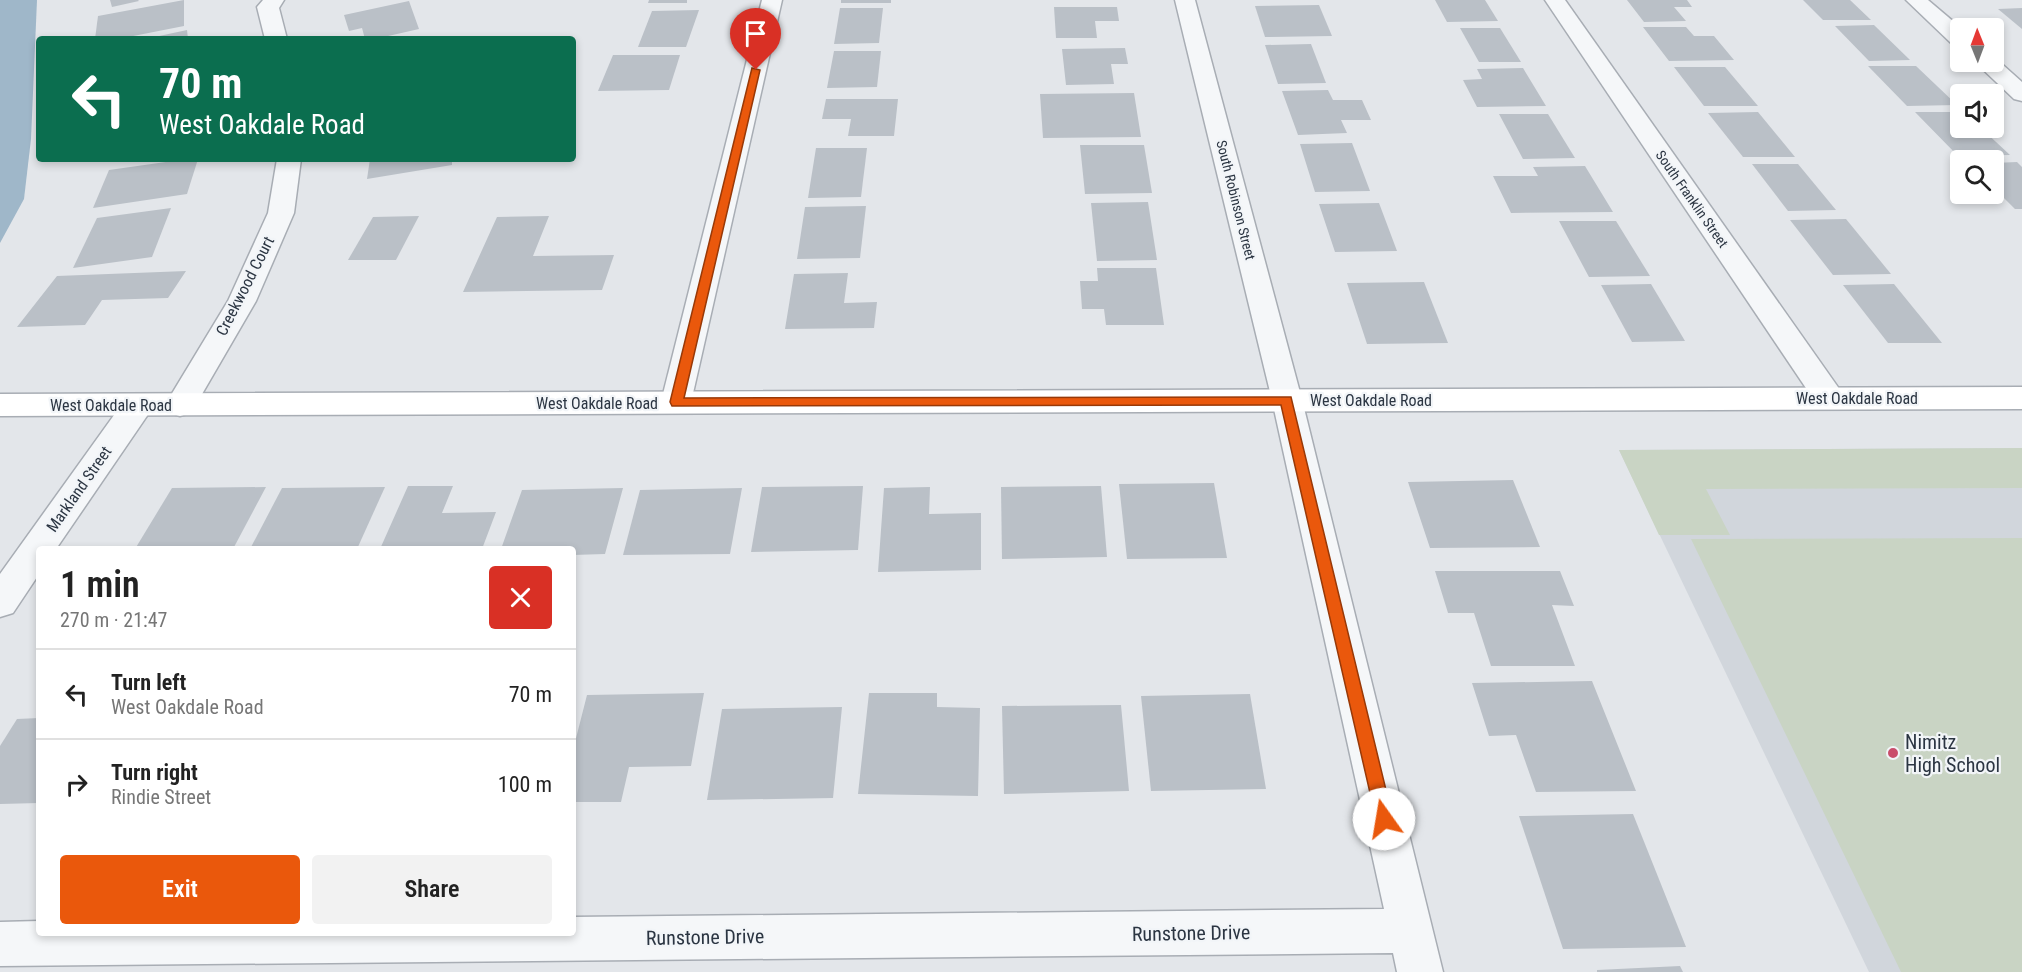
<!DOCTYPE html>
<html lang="en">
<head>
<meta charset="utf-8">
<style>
	body { margin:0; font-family:"Roboto Condensed",sans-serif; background:#f2f2f2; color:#222; height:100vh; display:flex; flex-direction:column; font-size:22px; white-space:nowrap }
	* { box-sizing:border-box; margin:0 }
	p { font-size:20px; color:#767676 }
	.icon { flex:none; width:33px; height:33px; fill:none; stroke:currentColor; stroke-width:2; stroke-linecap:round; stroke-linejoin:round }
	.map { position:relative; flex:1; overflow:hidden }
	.panel { position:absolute; left:36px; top:546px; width:540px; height:390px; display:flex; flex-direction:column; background:#fff; border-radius:6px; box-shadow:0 3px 9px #0003 }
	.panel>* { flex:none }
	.hud { position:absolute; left:36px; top:36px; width:540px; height:126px; border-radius:6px; box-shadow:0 3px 9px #0003; background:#0b6e4f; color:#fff; overflow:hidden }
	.needle { width:39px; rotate:359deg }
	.fabs { position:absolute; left:1950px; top:18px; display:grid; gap:12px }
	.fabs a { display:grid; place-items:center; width:54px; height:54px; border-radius:6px; background:#fff; box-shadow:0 3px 9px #0003; font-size:30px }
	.pin { position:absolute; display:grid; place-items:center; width:51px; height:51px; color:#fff; margin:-62px -26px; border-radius:50% 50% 50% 0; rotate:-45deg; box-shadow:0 0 6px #0007 }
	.pin .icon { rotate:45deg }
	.me { position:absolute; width:66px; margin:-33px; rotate:347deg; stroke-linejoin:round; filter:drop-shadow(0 0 4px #0008) }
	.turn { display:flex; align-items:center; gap:21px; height:126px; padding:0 24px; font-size:27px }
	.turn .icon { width:78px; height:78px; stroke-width:2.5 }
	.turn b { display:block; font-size:42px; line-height:51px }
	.round { display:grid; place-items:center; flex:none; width:63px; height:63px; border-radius:6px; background:#f2f2f2 }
	.overview { display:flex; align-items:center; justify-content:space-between; height:102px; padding:0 24px }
	h1 { font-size:36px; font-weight:600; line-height:45px }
	.cta { display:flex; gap:12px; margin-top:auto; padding:12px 24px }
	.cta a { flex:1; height:69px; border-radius:6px; background:#ea580c; color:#fff; font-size:24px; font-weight:600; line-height:69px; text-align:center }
	.cta a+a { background:#f2f2f2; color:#222 }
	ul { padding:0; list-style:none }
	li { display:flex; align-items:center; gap:18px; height:90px; padding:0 24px; border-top:2px solid #e0e0e0 }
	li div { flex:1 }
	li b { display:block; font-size:22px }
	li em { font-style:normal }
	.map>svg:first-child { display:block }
	.built { fill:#d1d6dc }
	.green { fill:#c9d4c4 }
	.water { fill:#9fb7c9 }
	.building { fill:#bac0c7 }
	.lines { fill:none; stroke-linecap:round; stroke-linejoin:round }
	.street-casing { stroke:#a8adb4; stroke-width:3 }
	.secondary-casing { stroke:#a8adb4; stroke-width:3 }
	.street { fill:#f5f7f9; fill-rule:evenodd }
	.secondary { fill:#fff; fill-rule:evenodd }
	.route { fill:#ea580c; stroke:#983908; stroke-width:1.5 }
	.poi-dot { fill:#c94d6b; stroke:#f2f5f8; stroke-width:2 }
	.labels { text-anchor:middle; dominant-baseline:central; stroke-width:4.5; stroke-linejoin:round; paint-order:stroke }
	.far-street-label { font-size:14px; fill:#2b3542; stroke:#f2f5f8 }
	.street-label { font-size:16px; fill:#2b3542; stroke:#f2f5f8 }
	.near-poi-label { font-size:20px; fill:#2b3542; stroke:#f2f5f8; text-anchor:start }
	.near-street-label { font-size:20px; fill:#2b3542; stroke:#f2f5f8 }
</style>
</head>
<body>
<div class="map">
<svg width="2022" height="972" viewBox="0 0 2022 972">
	<rect width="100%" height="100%" fill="#e3e6ea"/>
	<!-- built -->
	<path class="built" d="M2022 448V972H1869L1619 450Z"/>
	<!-- green -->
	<g class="green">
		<path d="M2022 448V488L1706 489 1730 535H1659L1619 450Z"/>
		<path d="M2022 538V972H1901L1691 539Z"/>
	</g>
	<!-- water -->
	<path class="water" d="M0 0H37L31 139 24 199 0 243Z"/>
	<!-- building -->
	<g class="building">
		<path d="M110 0H138L139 1 112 7Z"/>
		<path d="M184 0V26L118 39H95L98 16Z"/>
		<path d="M649 0H687V3H648Z"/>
		<rect x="841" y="0" width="50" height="3"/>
		<path d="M1435 0H1485L1498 21 1447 22Z"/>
		<path d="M1627 0H1687L1692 7H1674L1686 21 1644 22Z"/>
		<path d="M1803 0H1850L1871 20H1823Z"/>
		<path d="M409 1 419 29 375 39H365L362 28 349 31 344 15Z"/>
		<path d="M1319 5 1332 36 1265 37 1255 6Z"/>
		<path d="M1054 7H1117L1119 21H1095L1097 38H1056Z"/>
		<path d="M840 8H883L879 43 834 44Z"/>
		<path d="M2022 8V29L1998 9Z"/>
		<path d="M699 10 686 47H638L652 11Z"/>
		<path d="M1874 25 1910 60 1869 61 1835 26Z"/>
		<path d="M1643 27H1686L1694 36H1714L1734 60 1669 61Z"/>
		<path d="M1460 28H1500L1521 62H1479Z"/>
		<path d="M187 30 188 39H150V38Z"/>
		<path d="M1311 44 1326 83 1278 84 1265 45Z"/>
		<path d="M1125 48 1128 64H1111L1114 84 1066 85 1062 49Z"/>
		<path d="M834 51H881L877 87 827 88Z"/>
		<path d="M613 55H680L669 90 598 91Z"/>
		<path d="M1868 66H1916L1957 105 1907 106Z"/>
		<path d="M1674 67H1725L1758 106H1704Z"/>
		<path d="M1523 68 1546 106 1477 107 1463 80 1482 79 1477 69Z"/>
		<path d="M1328 90 1333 100H1362L1371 120H1341L1347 133 1298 135 1282 91Z"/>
		<path d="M1134 93 1141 137 1043 138 1040 94Z"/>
		<path d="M826 99H898L894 136H848L851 119H822Z"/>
		<path d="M1758 112 1795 157H1743L1708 113Z"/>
		<path d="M1915 112H1960V128H1981L2010 155 1958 156Z"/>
		<path d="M1499 114H1548L1575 158 1523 159Z"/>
		<path d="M1352 143 1370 191 1315 192 1300 144Z"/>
		<path d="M1080 145H1144L1152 193 1085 194Z"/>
		<path d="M816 148H867L861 197 808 198Z"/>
		<path d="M187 159H198L187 194 93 208 109 170Z"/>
		<path d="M370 159H452V165L367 179Z"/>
		<path d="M2017 162 2022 167V209H2015L2000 194H1994V163Z"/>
		<path d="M1752 164H1798L1836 210 1788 211Z"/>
		<path d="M1585 166 1613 212 1511 213 1493 176H1538L1533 167Z"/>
		<path d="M1148 202 1157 260 1097 261 1091 203Z"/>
		<path d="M1379 203 1397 251 1335 252 1319 204Z"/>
		<path d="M866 206 860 258 797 259 805 207Z"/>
		<path d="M171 208 152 257 73 268 97 218Z"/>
		<path d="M419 216 396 260H348L373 217Z"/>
		<path d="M549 216 533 256 614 255 602 290 463 292 497 217Z"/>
		<path d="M1846 219 1891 274 1833 275 1790 220Z"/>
		<path d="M1559 221H1616L1650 276 1589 277Z"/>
		<path d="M1097 268H1156L1164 325H1106L1104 309H1082L1080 281H1098Z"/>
		<path d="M186 271 168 298 102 300 85 325 17 327 57 276Z"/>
		<path d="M848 273 844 303 877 302 874 328 785 329 794 274Z"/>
		<path d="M1424 282 1448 343 1367 344 1347 283Z"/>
		<path d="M1651 284 1685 341 1632 342 1601 285Z"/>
		<path d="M1894 284 1942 343H1888L1843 285Z"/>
		<path d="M1513 480 1540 547 1430 548 1408 482Z"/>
		<path d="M1214 483 1227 558 1127 559 1119 484Z"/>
		<path d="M408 486H453L442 513 496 512 482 549H380Z"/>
		<path d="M863 486 858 550 751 552 762 487Z"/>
		<path d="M1101 486 1107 557 1002 559 1001 487Z"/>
		<path d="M266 487 233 549H135L172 488Z"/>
		<path d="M385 487 357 549H250L282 488Z"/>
		<path d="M930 487 929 514 981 513V570L878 572 884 488Z"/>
		<path d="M623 488 605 554 573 555V549H501L522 490Z"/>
		<path d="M742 488 730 554 623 555 640 490Z"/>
		<path d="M1435 571H1560L1574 606 1552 605 1575 666H1491L1474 613H1448Z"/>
		<path d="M1592 681 1636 791 1536 792 1516 735 1489 736 1472 683Z"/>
		<path d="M704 693 691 766 629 767 621 802H573V750L587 695Z"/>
		<path d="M869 693H937V707L980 708 978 796 858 794Z"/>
		<path d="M1250 694 1266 789 1151 791 1141 696Z"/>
		<path d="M1121 705 1129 791 1004 794 1002 706Z"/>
		<path d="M842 707 833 798 707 800 722 709Z"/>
		<path d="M39 718V803L0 804V746L17 719Z"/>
		<path d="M1633 814 1686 947 1563 949 1519 816Z"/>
		<path d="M1680 966 1683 972H1597V970Z"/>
	</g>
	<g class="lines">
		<!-- street casing -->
		<g class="street-casing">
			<g id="street">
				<path d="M263 0H284L279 8 287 39H265L257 7Z"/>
				<path d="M762 0H782L691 402 687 410 676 413 665 410 661 402Z"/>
				<path d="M1175 0H1195L1302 400 1443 972H1397L1393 953 0 966V922L39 921V933H573V917L1384 909 1272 400Z"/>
				<path d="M1545 0H1565L1840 390 1844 398 1840 406 1829 409 1818 406Z"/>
				<path d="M1906 0H1928L1961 28 1960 45 1952 44Z"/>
				<path d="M1994 57 2022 82V101L2014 99 1975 62H1994Z"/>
				<path d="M277 159H301L294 213 256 301 191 413 180 416 169 413 165 405 228 301 268 213Z"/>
				<path d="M138 394 149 397 153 405 149 413 56 549H39V574L13 613 0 617V574L127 397Z"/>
			</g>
		</g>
		<!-- secondary casing -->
		<g class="secondary-casing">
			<path id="secondary" d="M2022 387V409L0 416V394Z"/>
		</g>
		<!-- street -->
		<use href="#street" class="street"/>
		<!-- secondary -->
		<use href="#secondary" class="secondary"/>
	</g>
	<!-- route -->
	<path class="route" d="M752 68 760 70 684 398 1291 397 1393 819 1390 825 1384 827 1378 825 1376 819 1281 405 672 406 670 402Z"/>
	<!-- markers -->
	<circle class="poi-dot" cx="1893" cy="753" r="6"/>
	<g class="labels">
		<!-- far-street labels -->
		<g class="far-street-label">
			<text transform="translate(1692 199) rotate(55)">South Franklin Street</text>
			<text transform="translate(1236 200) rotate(76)">South Robinson Street</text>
		</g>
		<!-- street labels -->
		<g class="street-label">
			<text transform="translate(245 286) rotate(-63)">Creekwood Court</text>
			<text x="1857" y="398">West Oakdale Road</text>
			<text x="1371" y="400">West Oakdale Road</text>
			<text x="597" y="403">West Oakdale Road</text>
			<text x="111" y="405">West Oakdale Road</text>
			<text transform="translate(79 489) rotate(-55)">Markland Street</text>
		</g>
		<!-- near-poi labels -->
		<g class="near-poi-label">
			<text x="1905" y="742">Nimitz<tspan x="1905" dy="23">High School</tspan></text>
		</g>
		<!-- near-street labels -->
		<g class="near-street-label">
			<text transform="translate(1191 933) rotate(-1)">Runstone Drive</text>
			<text transform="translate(705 937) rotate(-1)">Runstone Drive</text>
		</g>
	</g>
</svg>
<div class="fabs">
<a><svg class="needle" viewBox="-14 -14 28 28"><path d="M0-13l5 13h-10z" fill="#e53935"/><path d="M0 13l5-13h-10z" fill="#767676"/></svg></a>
<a><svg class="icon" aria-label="sound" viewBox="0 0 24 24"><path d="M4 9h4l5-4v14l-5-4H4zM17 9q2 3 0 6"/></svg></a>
<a><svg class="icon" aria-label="search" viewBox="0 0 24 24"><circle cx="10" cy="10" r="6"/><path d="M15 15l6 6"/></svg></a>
</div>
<div class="pin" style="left:756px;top:70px;background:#d93025"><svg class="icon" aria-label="arrive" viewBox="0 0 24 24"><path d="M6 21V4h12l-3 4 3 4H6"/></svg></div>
<svg class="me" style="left:1384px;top:819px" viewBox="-20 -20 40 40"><circle r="19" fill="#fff"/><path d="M0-13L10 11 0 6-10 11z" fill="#ea580c"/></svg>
<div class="hud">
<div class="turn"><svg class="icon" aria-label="left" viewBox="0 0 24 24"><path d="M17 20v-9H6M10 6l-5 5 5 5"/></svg><div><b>70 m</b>West Oakdale Road</div></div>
</div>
<section class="panel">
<div class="overview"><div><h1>1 min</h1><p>270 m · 21:47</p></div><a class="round" style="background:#d93025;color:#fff"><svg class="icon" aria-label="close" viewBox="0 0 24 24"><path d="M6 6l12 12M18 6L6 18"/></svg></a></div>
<ul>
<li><svg class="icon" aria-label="left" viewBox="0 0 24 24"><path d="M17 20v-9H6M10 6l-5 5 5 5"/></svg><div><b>Turn left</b><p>West Oakdale Road</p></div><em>70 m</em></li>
<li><svg class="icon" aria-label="right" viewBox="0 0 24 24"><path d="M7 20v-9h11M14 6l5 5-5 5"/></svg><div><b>Turn right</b><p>Rindie Street</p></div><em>100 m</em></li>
</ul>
<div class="cta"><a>Exit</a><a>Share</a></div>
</section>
</div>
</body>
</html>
